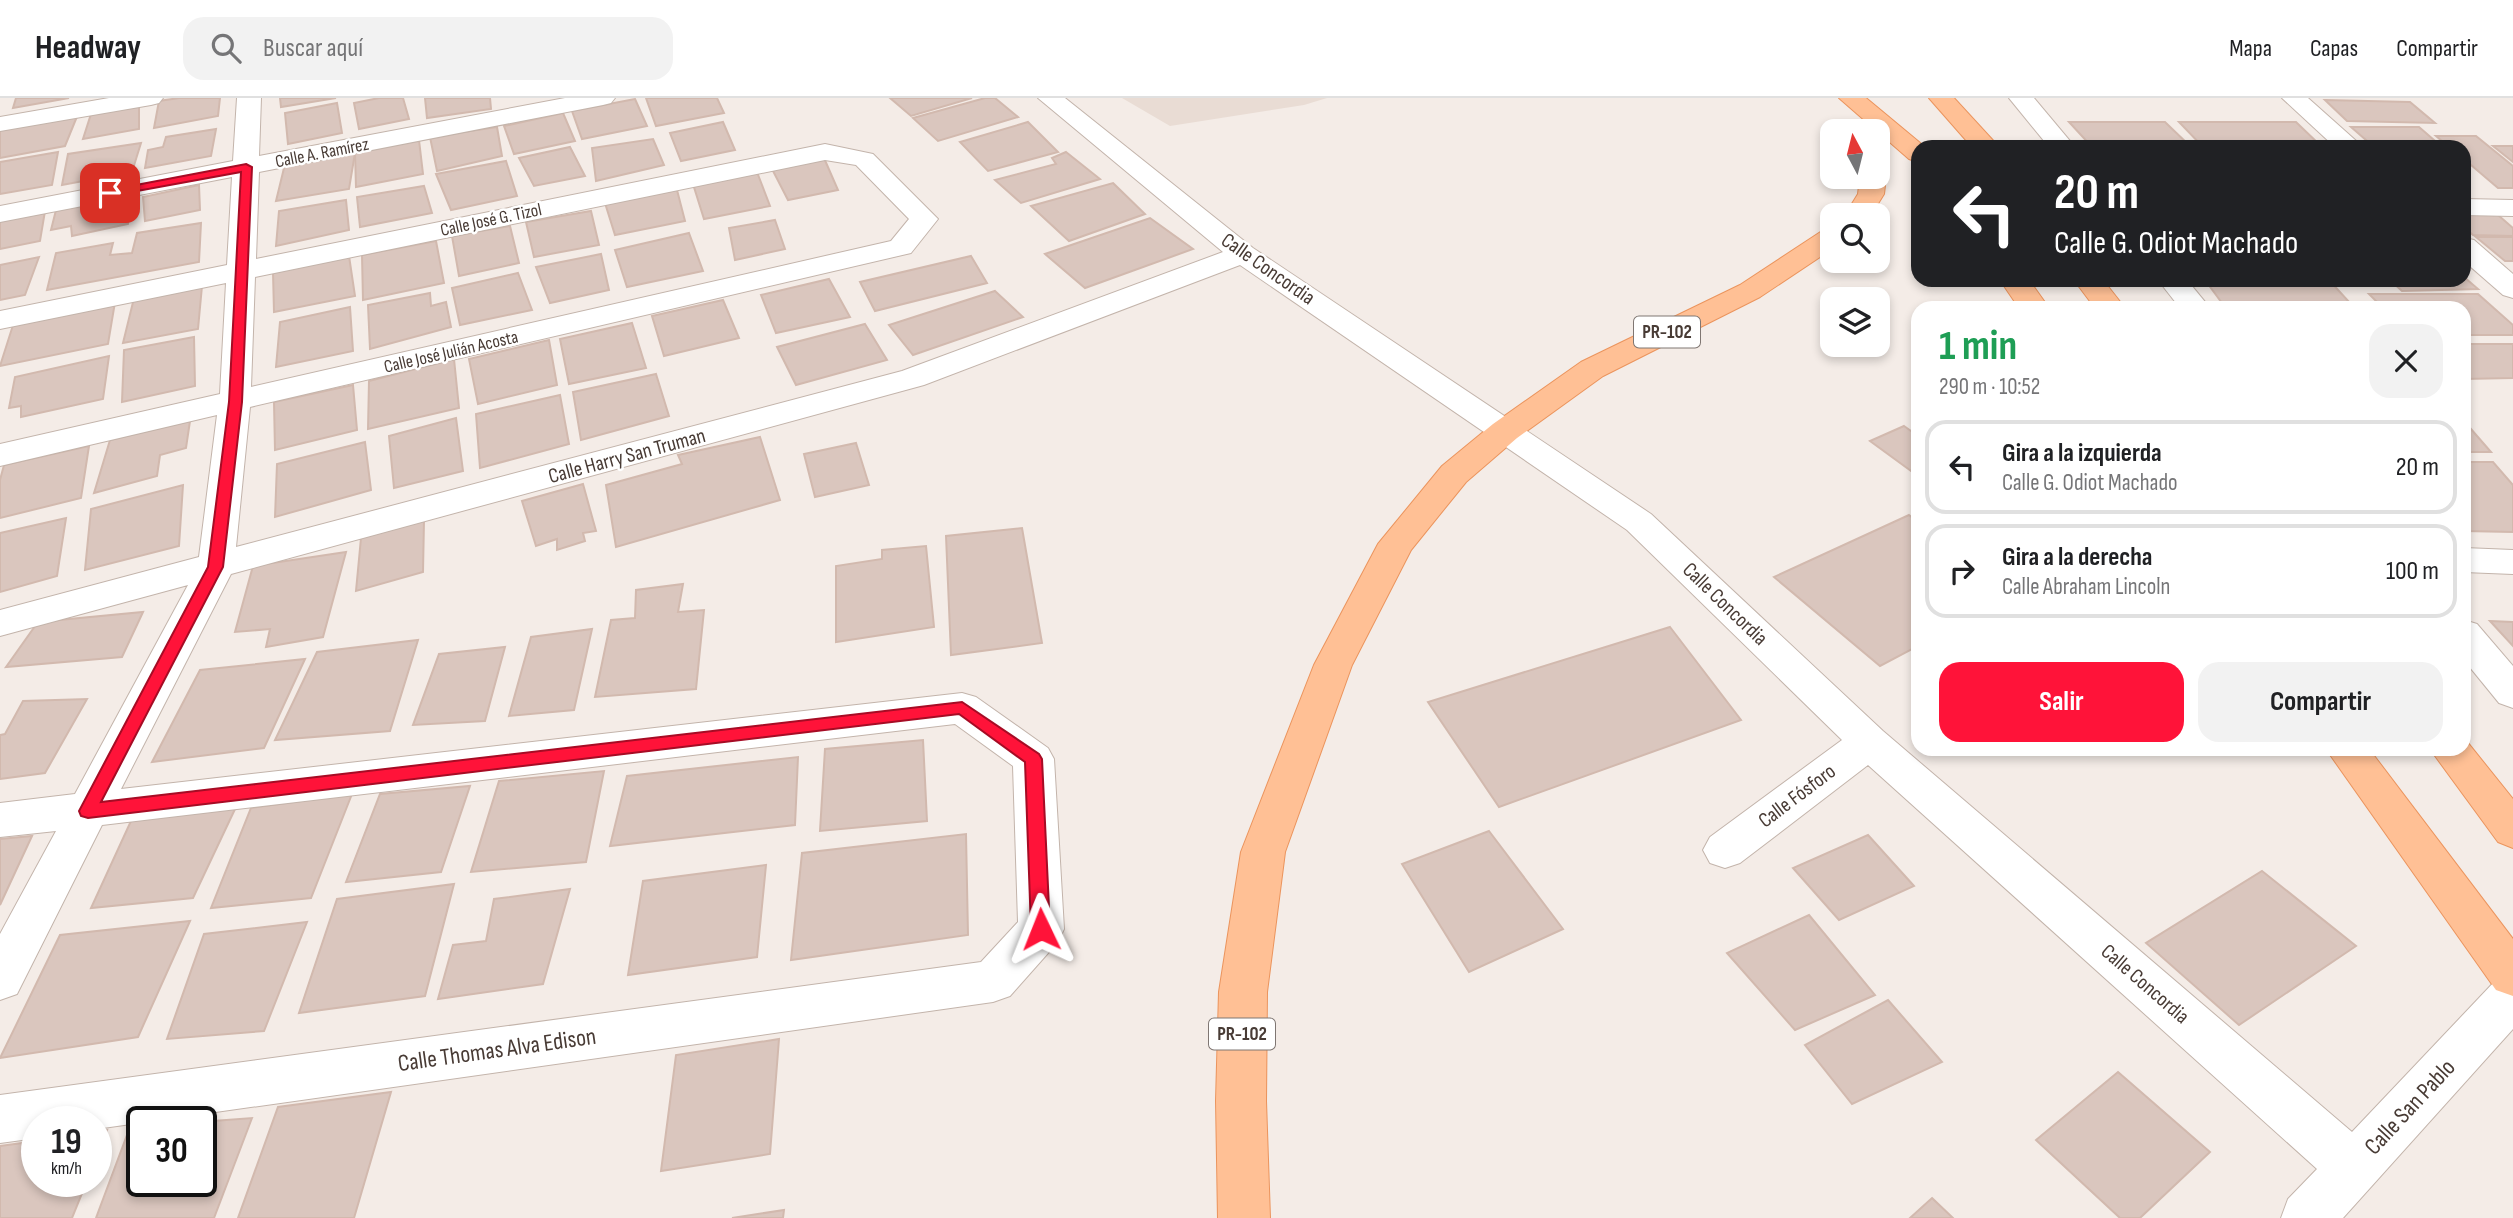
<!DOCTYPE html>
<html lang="es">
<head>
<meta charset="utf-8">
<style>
	body { margin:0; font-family:"Sofia Sans Condensed",sans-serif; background:#f2f2f2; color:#202124; height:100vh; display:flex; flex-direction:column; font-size:26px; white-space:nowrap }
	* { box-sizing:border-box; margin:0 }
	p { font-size:23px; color:#757577 }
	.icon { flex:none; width:38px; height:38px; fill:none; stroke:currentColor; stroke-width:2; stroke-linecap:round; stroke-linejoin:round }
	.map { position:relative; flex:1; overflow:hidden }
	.panel { position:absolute; left:1911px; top:203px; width:560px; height:455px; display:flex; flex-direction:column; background:#fff; border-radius:21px; box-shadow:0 4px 10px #0003 }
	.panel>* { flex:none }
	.top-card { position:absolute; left:1911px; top:42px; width:560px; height:147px; border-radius:21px; box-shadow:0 4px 10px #0003; background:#202124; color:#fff; overflow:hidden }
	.needle { width:46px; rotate:353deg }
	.controls { position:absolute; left:1820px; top:21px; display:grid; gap:14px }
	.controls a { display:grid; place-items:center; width:70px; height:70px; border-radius:14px; background:#fff; box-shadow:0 4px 10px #0003; font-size:35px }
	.speed { position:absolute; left:21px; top:1008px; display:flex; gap:14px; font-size:35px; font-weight:700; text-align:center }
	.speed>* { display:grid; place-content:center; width:91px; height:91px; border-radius:50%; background:#fff; box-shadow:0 4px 10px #0003; line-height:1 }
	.speed small { font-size:18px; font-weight:400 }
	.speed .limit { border:4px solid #111; border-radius:10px; background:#fff; color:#111 }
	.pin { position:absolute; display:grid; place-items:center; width:60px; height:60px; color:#fff; margin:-30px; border-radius:14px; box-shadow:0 4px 10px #0006 }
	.me { position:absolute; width:77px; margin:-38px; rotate:358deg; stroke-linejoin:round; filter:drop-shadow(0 0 5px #0008) }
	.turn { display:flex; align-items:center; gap:24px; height:147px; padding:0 28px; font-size:32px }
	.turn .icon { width:91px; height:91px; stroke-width:2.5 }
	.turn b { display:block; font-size:49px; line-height:60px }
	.round { display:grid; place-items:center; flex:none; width:74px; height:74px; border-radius:21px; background:#f2f2f2 }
	.head { display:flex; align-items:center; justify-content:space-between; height:119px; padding:0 28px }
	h1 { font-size:42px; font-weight:700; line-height:52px; color:#1e9e55 }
	.action { display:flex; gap:14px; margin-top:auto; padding:14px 28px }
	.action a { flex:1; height:80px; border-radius:21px; background:#ff1339; color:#fff; font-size:28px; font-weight:700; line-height:80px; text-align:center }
	.action a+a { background:#f2f2f2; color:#202124 }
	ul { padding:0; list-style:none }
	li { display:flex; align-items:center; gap:21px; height:94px; margin:0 14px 10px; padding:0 14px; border:4px solid #e0e0e0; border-radius:21px }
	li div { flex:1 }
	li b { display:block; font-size:26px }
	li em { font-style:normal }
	header { display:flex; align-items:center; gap:42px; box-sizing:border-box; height:98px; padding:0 35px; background:#fff; border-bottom:2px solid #e0e0e0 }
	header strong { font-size:33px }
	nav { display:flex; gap:38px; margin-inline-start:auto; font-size:24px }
	.search { width:490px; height:63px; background:#f2f2f2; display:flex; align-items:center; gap:18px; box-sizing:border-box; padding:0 24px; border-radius:21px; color:#757577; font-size:26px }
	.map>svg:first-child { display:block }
	.residential { fill:#e9dcd4 }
	.building { fill:#dac6be; stroke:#d2b9ae; stroke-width:2 }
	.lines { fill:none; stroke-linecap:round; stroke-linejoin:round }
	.minor-casing { stroke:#c3b4ab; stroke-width:2 }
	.major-casing { stroke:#eb945d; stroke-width:2 }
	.minor { fill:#fff; fill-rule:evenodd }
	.major { fill:#ffc095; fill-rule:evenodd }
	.route { fill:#ff1339; stroke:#a60c25; stroke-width:2 }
	.labels { text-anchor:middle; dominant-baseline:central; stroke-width:5; stroke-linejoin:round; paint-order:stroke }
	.far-street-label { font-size:18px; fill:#483b35; stroke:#fff }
	.shield { fill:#fff; stroke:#7f7672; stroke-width:2 }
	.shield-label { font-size:19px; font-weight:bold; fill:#483b35 }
	.street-label { font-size:21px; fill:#483b35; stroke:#fff }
	.near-street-label { font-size:24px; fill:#483b35; stroke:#fff }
</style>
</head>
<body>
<header>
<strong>Headway</strong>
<div class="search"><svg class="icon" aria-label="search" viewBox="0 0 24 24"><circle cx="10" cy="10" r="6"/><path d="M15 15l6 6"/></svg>Buscar aquí</div>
<nav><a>Mapa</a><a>Capas</a><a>Compartir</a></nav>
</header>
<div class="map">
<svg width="2513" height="1120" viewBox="0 0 2513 1120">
	<rect width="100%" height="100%" fill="#f4ece7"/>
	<!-- residential -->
	<path class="residential" d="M1122 0H1327L1304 7 1170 28Z"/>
	<!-- building -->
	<g class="building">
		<path d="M16 0H69L13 10Z"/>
		<path d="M179 0H220L218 18 154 30 159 3Z"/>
		<path d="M280 0H336L281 9Z"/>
		<path d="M379 0H403L409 21 359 31 354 5Z"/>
		<path d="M425 0H490L491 11 427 20Z"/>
		<path d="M646 0H717L724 15 656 28Z"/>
		<path d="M890 0H972L911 18Z"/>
		<path d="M985 0H995L1018 19 938 43 913 20Z"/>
		<path d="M635 1 647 28 582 41 572 13Z"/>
		<path d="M2325 2 2410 4 2435 25 2347 23Z"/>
		<path d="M337 5 342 35 288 46 285 15Z"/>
		<path d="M139 8V31L83 41 91 16Z"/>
		<path d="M563 15 575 43 514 56 504 28Z"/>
		<path d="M78 16 65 48 0 60V29Z"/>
		<path d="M723 24 735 52 681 63 670 35Z"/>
		<path d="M1028 24 1058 54 988 73 960 44Z"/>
		<path d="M2069 24H2165L2191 49H2092Z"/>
		<path d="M2179 24H2296L2322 49H2203Z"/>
		<path d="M497 29 502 58 437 73 430 39Z"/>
		<path d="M2351 29H2419L2442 49H2374Z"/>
		<path d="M216 31 211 58 145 70 148 52 163 49 166 39Z"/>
		<path d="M2436 38H2476L2513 68V90H2498L2464 61V49H2449Z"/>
		<path d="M653 41 664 67 596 83 592 50Z"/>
		<path d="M419 42 423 76 356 89 355 55Z"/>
		<path d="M141 45 132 74 62 87 68 56Z"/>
		<path d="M2493 48H2513V64Z"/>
		<path d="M570 49 585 78 534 88 519 60Z"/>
		<path d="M58 54 52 87 0 96V64Z"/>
		<path d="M1066 54 1100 81 1021 105 995 82 1056 66 1052 60Z"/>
		<path d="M355 55 349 91 276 103 285 66Z"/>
		<path d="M824 60 838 92 788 102 772 71Z"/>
		<path d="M506 63 517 98 451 112 436 76Z"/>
		<path d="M757 74 770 108 704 121 693 86Z"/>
		<path d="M1113 85 1145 116 1069 143 1031 108Z"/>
		<path d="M199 87 200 112 145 123 143 99Z"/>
		<path d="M424 88 432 115 360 129 357 99Z"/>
		<path d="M677 92 685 123 615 137 605 105Z"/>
		<path d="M130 97 128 126 72 138 71 128 51 132 56 112Z"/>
		<path d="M346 102 349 132 276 148 279 113Z"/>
		<path d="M45 113 40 143 0 151V122Z"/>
		<path d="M591 113 599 147 534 159 526 124Z"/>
		<path d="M2464 116 2498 117 2513 130V138L2473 137 2464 129Z"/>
		<path d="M1150 120 1193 151 1085 190 1045 156Z"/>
		<path d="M775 122 785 151 735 162 729 130Z"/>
		<path d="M201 125 199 164 47 192 56 155 113 145 110 157 132 155 137 135Z"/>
		<path d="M510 128 519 165 459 178 452 138Z"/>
		<path d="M689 135 703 173 627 189 615 152Z"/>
		<path d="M2476 139H2513V163H2505Z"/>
		<path d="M436 143 444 185 363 202 362 157Z"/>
		<path d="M601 156 609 192 550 205 536 169Z"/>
		<path d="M349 158 355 198 274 214 273 174Z"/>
		<path d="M971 158 987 185 875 213 860 184Z"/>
		<path d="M39 159 25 197 0 202V167Z"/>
		<path d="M518 175 532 212 460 227 452 190Z"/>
		<path d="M2464 179 2478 191 2402 193 2390 182H2464Z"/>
		<path d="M829 181 850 219 776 235 761 197Z"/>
		<path d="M2205 182H2329L2350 205H2222Z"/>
		<path d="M202 188 198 231 123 245 134 200Z"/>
		<path d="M995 193 1023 219 913 257 889 227Z"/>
		<path d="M430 195 431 208 446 204 451 229 370 251 368 207Z"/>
		<path d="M2369 196H2478L2513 227V237H2464V210H2383Z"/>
		<path d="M723 202 739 240 664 258 652 218Z"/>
		<path d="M115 204 108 246 0 268 14 224Z"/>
		<path d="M350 209 353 253 276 269 280 224Z"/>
		<path d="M632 225 646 270 569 286 560 241Z"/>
		<path d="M865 226 887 262 796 287 777 249Z"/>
		<path d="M194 239 195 288 122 304 124 252Z"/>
		<path d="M549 242 557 287 478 306 469 261Z"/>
		<path d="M2464 246H2513V280L2464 281Z"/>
		<path d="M109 258 103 301 21 319V308L9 310 15 279Z"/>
		<path d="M454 261 459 310 368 331 369 283Z"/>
		<path d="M656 276 669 318 581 342 573 294Z"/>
		<path d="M353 287 357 332 275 352 274 304Z"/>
		<path d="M560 297 569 346 480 370 476 316Z"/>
		<path d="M456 320 463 373 394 390 389 338Z"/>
		<path d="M190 323 186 350 160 357 157 378 94 395 110 342Z"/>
		<path d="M2464 323 2491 354H2464Z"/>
		<path d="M1904 328 1918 338V378L1870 343Z"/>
		<path d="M760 339 780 402 616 449 606 387 682 366 678 357Z"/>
		<path d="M365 344 371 392 275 419 277 366Z"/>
		<path d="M856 345 869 387 815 399 804 356Z"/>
		<path d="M89 348 81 400 0 420V382L4 367Z"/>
		<path d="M2464 364H2493L2513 387V434L2464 433Z"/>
		<path d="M583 386 596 433 583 435 585 443 557 452V441L536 448 522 403Z"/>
		<path d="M183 387 179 448 85 472 91 411Z"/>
		<path d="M1909 417 1918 424V548L1880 568 1774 479Z"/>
		<path d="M66 420 57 478 0 494V435Z"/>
		<path d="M424 422 423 474 356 493 361 440Z"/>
		<path d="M1022 430 1042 545 951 557 946 438Z"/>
		<path d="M926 448 934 529 836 544V468L882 461V452Z"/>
		<path d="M346 454 323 539 266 549 270 531 235 534 253 468Z"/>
		<path d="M683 486 678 514 704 512 696 591 595 599 611 522 635 520 636 492Z"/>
		<path d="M143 514 122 559 6 569 38 524Z"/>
		<path d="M2490 523 2513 524V548Z"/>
		<path d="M1670 529 1741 622 1499 709 1428 604Z"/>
		<path d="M592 531 574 612 509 618 531 539Z"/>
		<path d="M418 542 390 633 275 642 317 554Z"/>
		<path d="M505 549 485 623 413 627 439 556Z"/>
		<path d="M305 561 264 650 152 664 200 572Z"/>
		<path d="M87 601 45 675 0 681V637L5 636 23 603Z"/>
		<path d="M923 642 927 723 820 733 825 651Z"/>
		<path d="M798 659 795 727 610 748 627 678Z"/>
		<path d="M604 673 586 764 471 774 499 683Z"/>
		<path d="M470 688 441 774 346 784 380 696Z"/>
		<path d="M352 696 311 800 211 810 251 710Z"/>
		<path d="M236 709 193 800 91 810 131 723Z"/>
		<path d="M1489 733 1563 831 1469 874 1402 766Z"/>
		<path d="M966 736 968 837 791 862 802 755Z"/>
		<path d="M1868 737 1914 788 1839 822 1793 770Z"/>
		<path d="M32 738 0 807V741Z"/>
		<path d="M766 767 757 859 628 877 643 783Z"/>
		<path d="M2262 773 2356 848 2239 927 2146 845Z"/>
		<path d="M454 786 425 898 299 915 337 801Z"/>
		<path d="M570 791 543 886 438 901 453 847 486 843 494 801Z"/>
		<path d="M1809 817 1875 897 1795 932 1727 855Z"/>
		<path d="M190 823 138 939 0 960 60 837Z"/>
		<path d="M307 824 264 933 167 941 204 836Z"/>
		<path d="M1888 902 1942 964 1852 1006 1805 947Z"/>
		<path d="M779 941 770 1056 661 1073 676 957Z"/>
		<path d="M2118 974 2210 1054 2140 1120H2120L2036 1042Z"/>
		<path d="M391 994 354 1120H238L278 1009Z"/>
		<path d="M252 1020 214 1120H96L130 1029H142V1083H201L200 1024Z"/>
		<path d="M107 1032 96 1060V1034Z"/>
		<path d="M37 1043V1083H87L72 1120H0V1048Z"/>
		<path d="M1932 1100 1953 1120H1910Z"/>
		<path d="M784 1112 783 1120H732Z"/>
	</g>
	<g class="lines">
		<!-- minor casing -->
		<g class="minor-casing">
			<g id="minor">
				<path d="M109 0H163L159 5 151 7 0 33V19Z"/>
				<path d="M237 0H261L259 58 565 0H615L611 5 603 7 259 74 256 161 825 46 873 56 938 121 911 155 250 309 236 449 902 273 1223 154 1038 0H1065L1253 150 1651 416 1883 633 2352 1034 2496 882 2513 876V931L2343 1120H2281L2288 1101 2317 1071 1868 667 1740 765 1725 770 1710 765 1703 752 1710 739 1842 642 1627 432 1240 167 924 287 231 476 121 691 962 595 976 599 1048 650 1054 661 1064 831 1057 845 1010 898 993 904 96 1031V1024H37V1040L0 1045V997L981 864 1018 824 1013 668 955 626 102 727 17 896 0 902V836L56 733 0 739V705L75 696 188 487 0 538V512L199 459 217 317 0 368V346L220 296 226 185 0 231V213L227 167 232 79 0 124V108L233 63ZM825 62 856 67 909 121 891 143 251 289 255 179Z"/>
				<path d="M2009 0H2034L2075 49H2049Z"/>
				<path d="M2282 0H2308L2363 49H2335Z"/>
				<path d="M2464 101 2513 102V118L2464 117Z"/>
				<path d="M2464 140 2474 142 2513 176V200L2503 197 2464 163Z"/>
				<path d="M2158 182H2187L2210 210H2180Z"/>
				<path d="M2464 450 2513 452V476L2464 474Z"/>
				<path d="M2464 522 2477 526 2513 568V610L2499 605 2464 562Z"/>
			</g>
		</g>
		<!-- major casing -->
		<g class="major-casing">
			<g id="major">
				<path d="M1839 0H1866L1925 49H1918V64L1909 61Z"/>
				<path d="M1929 0H1954L1999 49H1972Z"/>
				<path d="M1878 72 1886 79 1884 96 1871 117H1845L1858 96 1860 79H1878Z"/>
				<path d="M1832 131V151L1760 199 1603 278 1517 340 1466 384 1411 452 1352 567 1285 754 1267 894 1266 1003 1270 1120H1218L1216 1003 1219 894 1241 754 1314 567 1378 446 1442 368 1493 326 1581 264 1740 187 1822 133Z"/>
				<path d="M2000 182H2029L2049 210H2019Z"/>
				<path d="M2074 182H2103L2125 210H2095Z"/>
				<path d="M2464 640 2513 701V750L2498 744 2430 651H2464Z"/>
				<path d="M2326 651H2369L2513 841V898L2496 892Z"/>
			</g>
		</g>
		<!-- minor -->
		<use href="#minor" class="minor"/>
		<!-- major -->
		<use href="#major" class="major"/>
	</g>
	<!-- route -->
	<path class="route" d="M246 66 252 69 242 304 223 469 101 704 962 604 1039 656 1042 661 1050 831 1047 836 1041 839 1034 836 1031 831 1025 664 959 616 88 720 81 718 79 713 208 469 229 304 241 74 110 98 104 95 110 92Z"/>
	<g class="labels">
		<!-- far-street labels -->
		<g class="far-street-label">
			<text transform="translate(322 55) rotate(-11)">Calle A. Ramírez</text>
			<text transform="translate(491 122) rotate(-12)">Calle José G. Tizol</text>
			<text transform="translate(451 254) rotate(-13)">Calle José Julián Acosta</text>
		</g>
		<!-- shield labels -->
		<g class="shield">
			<rect x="1634" y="218.5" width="66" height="31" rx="5"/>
			<rect x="1209" y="920.5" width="66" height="31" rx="5"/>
		</g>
		<g class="shield-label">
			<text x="1667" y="234">PR-102</text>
			<text x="1242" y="936">PR-102</text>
		</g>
		<!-- street labels -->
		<g class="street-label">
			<text transform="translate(1268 171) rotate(35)">Calle Concordia</text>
			<text transform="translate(627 358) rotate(-15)">Calle Harry San Truman</text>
			<text transform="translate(1725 506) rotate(44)">Calle Concordia</text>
			<text transform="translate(1797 698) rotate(-37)">Calle Fósforo</text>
			<text transform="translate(2145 886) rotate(41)">Calle Concordia</text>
		</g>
		<!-- near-street labels -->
		<g class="near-street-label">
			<text transform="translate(497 952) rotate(-8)">Calle Thomas Alva Edison</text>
			<text transform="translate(2410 1009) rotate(-47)">Calle San Pablo</text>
		</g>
	</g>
</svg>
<div class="controls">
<a><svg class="needle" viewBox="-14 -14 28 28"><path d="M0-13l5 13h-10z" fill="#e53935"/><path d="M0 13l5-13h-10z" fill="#757577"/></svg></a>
<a><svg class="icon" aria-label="search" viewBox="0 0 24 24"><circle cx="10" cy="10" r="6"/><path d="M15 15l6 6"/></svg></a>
<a><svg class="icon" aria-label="layers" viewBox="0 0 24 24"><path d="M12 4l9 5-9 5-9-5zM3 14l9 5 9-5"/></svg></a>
</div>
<div class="speed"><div>19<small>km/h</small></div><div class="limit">30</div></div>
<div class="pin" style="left:110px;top:95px;background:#d93025"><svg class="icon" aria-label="arrive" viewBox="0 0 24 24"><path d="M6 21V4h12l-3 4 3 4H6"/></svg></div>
<svg class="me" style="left:1041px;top:831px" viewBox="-20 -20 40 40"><path d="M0-17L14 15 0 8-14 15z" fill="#ff1339" stroke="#fff" stroke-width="4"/></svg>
<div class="top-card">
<div class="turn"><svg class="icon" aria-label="left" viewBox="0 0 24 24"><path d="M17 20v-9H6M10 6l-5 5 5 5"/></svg><div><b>20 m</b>Calle G. Odiot Machado</div></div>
</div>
<section class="panel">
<div class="head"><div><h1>1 min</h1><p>290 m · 10:52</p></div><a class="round"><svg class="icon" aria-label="close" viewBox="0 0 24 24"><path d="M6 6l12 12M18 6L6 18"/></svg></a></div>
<ul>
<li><svg class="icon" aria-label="left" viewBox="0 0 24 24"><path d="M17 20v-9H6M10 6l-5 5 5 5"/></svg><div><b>Gira a la izquierda</b><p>Calle G. Odiot Machado</p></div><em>20 m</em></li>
<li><svg class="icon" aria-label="right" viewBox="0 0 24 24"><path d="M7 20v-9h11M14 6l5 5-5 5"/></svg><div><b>Gira a la derecha</b><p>Calle Abraham Lincoln</p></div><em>100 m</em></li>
</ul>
<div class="action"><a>Salir</a><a>Compartir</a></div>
</section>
</div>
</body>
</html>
